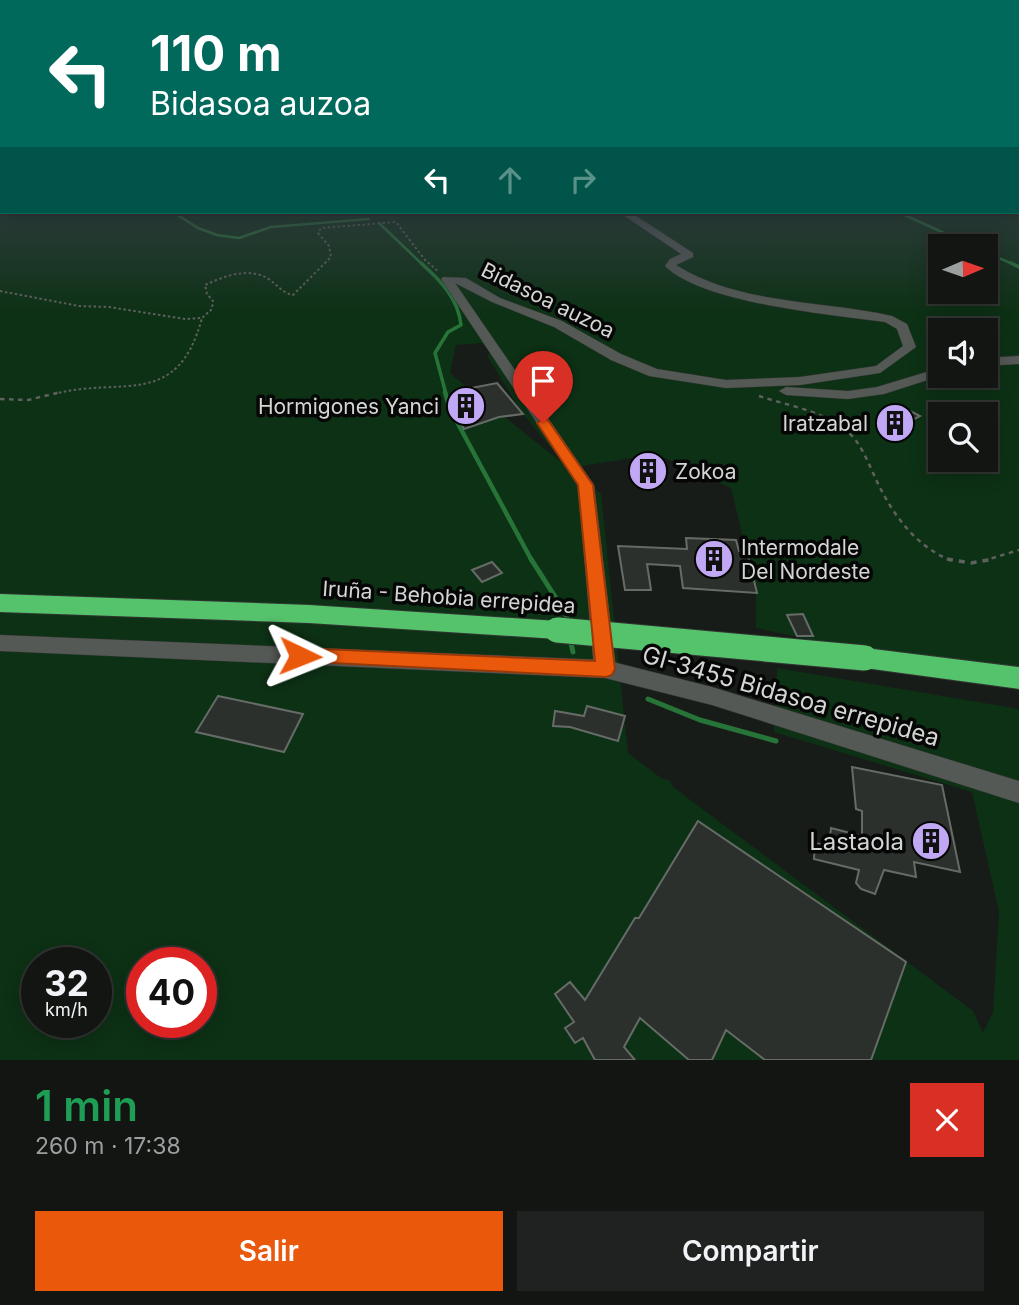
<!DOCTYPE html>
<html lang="es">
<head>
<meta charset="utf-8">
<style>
	body { margin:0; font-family:Inter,sans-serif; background:#1f2220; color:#f1f3f6; height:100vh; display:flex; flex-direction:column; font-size:26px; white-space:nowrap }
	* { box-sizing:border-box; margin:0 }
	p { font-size:23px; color:#9c9f9f }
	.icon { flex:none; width:38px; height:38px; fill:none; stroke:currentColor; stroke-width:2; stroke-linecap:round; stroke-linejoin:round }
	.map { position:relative; height:1060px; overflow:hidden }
	.drawer { display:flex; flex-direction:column; background:#121512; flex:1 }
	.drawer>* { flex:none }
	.hud { position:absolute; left:0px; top:0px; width:1020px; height:214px; box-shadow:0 4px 18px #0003,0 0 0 2px #313432; background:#00695c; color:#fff; overflow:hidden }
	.needle { width:46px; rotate:88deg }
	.buttons { position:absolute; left:928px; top:234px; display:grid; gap:14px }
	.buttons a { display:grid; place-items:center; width:70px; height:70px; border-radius:0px; background:#121512; box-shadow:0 4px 18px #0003,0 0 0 2px #313432; font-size:35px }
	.speed { position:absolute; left:21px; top:947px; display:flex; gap:14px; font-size:35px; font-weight:700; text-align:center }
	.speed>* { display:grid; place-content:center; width:91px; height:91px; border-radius:50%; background:#121512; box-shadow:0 4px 18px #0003,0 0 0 2px #313432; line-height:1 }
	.speed small { font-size:18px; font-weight:400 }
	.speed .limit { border:10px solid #d22; background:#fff; color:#111 }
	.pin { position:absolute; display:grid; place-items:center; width:60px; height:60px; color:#fff; margin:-72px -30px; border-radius:50% 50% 50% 0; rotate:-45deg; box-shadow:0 0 7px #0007 }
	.pin .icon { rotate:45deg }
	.me { position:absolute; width:77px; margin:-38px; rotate:92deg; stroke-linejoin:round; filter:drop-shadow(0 0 5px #0008) }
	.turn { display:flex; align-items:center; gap:24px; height:147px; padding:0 35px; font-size:32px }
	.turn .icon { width:91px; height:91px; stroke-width:2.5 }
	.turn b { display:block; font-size:49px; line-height:60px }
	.lanes { display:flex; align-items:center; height:66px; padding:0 35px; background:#0003; justify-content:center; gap:35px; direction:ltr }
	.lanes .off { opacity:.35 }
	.round { display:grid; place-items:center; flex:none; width:74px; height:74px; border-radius:0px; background:#1f2220 }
	.summary { display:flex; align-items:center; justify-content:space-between; height:119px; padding:0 35px }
	h1 { font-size:42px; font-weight:600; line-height:52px; color:#1e9e55 }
	.action { display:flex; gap:14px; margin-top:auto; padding:14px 35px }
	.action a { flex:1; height:80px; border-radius:0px; background:#ea580c; color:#fff; font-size:28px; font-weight:600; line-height:80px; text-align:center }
	.action a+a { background:#1f2220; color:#f1f3f6 }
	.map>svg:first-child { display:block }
	.green { fill:#0d3115; fill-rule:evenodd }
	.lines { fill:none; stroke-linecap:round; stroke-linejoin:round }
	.stream-far3 { stroke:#277439; stroke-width:2.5 }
	.stream-far2 { stroke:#277439; stroke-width:3.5 }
	.stream-far1 { stroke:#277439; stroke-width:4.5 }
	.stream { stroke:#277439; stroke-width:5 }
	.building { fill:#2c302c; stroke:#666b67; stroke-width:2 }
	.street-casing { stroke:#323532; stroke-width:1 }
	.secondary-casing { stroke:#323532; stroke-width:1 }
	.highway-casing { stroke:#323532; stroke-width:2 }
	.path-far2 { stroke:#5e615e; stroke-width:2; stroke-dasharray:2.5 2.5; stroke-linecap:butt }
	.path-far1 { stroke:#5e615e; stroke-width:2.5; stroke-dasharray:4.5 4.5; stroke-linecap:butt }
	.path { stroke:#5e615e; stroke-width:3.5; stroke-dasharray:6 6; stroke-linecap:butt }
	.street { fill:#545955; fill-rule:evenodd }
	.secondary { fill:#545955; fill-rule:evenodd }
	.highway { fill:#55c26c; fill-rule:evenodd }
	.highway-bridge-casing { stroke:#323532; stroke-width:27; stroke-linecap:butt }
	.highway-bridge { stroke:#55c26c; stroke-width:25 }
	.route { fill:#ea580c; stroke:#983908; stroke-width:2 }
	.labels { text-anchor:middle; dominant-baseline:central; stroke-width:7; stroke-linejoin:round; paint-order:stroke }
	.street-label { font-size:21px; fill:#d4d6d4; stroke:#050605 }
	.poi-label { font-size:21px; fill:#d4d6d4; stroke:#050605; text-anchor:end }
	.near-street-label { font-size:24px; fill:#d4d6d4; stroke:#050605 }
	.near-poi-label { font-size:24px; fill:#d4d6d4; stroke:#050605; text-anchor:end }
</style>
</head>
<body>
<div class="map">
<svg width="1019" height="1060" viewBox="0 0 1019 1060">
	<rect width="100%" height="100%" fill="#181c18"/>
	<!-- green -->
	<path class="green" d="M0 165 2 212H1018L1019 165V668L829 644 756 628V591L731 488 656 454 569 468 601 494 628 753 661 778 670 781 673 787 973 1011 983 1033 993 1012 999 912 972 792 774 732 777 668 1019 709V1060H0ZM940 247H985V292H940ZM940 331H985V376H940ZM482 343 490 353 487 356 523 414 565 465 453 376 450 372 456 345ZM940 415H985V460H940ZM37 962H96V1022H37ZM142 962H201V1022H142Z"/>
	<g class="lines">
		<!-- stream-far3 -->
		<g class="stream-far3">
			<path d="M173 212 198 228 217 235 239 238 271 227 369 219"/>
			<path d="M898 212 975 247"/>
			<path d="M379 223 423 265"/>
			<path d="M985 252 1015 265"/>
		</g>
		<!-- stream-far2 -->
		<g class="stream-far2">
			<path d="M421 263C441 281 458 298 461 325L448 332 435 353 446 394"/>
			<path d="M1011 263 1019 267"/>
		</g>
		<!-- stream-far1 -->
		<path class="stream-far1" d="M445 392 449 407 532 561"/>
		<!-- stream -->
		<g class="stream">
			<path d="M531 559 566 614 568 624"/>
			<path d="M570 639 573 652"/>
			<path d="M648 699 700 720 776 741"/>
		</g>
	</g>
	<!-- building -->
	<g class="building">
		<path d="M497 383 523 414 499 417 464 429 448 398 458 395 456 391Z"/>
		<path d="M902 407 920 416 894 430 877 420Z"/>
		<path d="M651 457 663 483 646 485 634 459Z"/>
		<path d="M686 538 736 540 739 551H747L757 593 683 588 680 566 647 564 651 590H625L618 546 687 549Z"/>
		<path d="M492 562 502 573 482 582 472 570Z"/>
		<path d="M803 614 813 636H797L787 615Z"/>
		<path d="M218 696 303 714 284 752 196 732Z"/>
		<path d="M587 706 625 716 618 741 570 727 553 726 555 711 584 716Z"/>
		<path d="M852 767 942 785 960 872 914 862 916 877 884 870 875 894 861 889 856 883 859 870 814 859 815 843 829 846 831 828 862 836V811L856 809Z"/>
		<path d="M698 821 906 962 871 1060H765L726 1030 712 1060H689L640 1018 624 1047 635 1060H595L583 1038 575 1043 565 1028 574 1022 555 994 570 982 585 1000 635 918H639Z"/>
	</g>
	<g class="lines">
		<!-- street casing -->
		<g class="street-casing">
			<g id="street">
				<path d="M619 212H630L693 253V257L676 265C739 305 822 300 892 316L907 324 916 347 880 373 800 385 726 388 649 376 611 360 554 327 492 302 455 283 594 485 616 669 612 675 605 678 598 675 594 669 578 485 441 279 443 277 466 278 500 298 562 321 621 354 657 369 726 380 800 377 876 366 903 346 897 329 885 322C832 315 702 303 665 266L670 259 681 254Z"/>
				<path d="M1019 356V364L985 366V358Z"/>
				<path d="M940 368V376L884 394 848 399 786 395 779 391 786 387 848 391 877 387Z"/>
			</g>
		</g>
		<!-- secondary casing -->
		<g class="secondary-casing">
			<path id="secondary" d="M0 635 605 660 712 687 1019 781V803L712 705 605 678 0 651Z"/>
		</g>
		<!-- highway casing -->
		<g class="highway-casing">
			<g id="highway">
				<path d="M0 594 309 605 557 621 565 623 569 630 565 637 557 639 309 623 0 612Z"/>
				<path d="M865 648 1019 667V689L865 668 856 665 853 658 856 651Z"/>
			</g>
		</g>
		<!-- path-far2 -->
		<g class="path-far2">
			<path d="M0 291 79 306 109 307 185 319 202 318 212 309 213 301 207 294 205 285C224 276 251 266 270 280 278 286 283 293 293 295L331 257 329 246 318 233 321 228 396 222 425 260 439 272"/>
			<path d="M54 394C123 376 177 410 202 318"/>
		</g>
		<!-- path-far1 -->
		<g class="path-far1">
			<path d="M759 396C789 406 825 411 849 433 861 444 867 460 874 475 890 511 914 546 952 561"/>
			<path d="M0 399 28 400 61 392"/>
			<path d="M983 561 1019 550"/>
		</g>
		<!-- path -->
		<path class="path" d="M947 559 971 563 994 559"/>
		<!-- street -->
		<use href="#street" class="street"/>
		<!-- secondary -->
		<use href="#secondary" class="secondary"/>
		<!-- highway -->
		<use href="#highway" class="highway"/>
		<!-- highway-bridge casing -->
		<g class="highway-bridge-casing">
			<path id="highway-bridge" d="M557 630 865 658"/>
		</g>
		<!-- highway-bridge -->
		<use href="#highway-bridge" class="highway-bridge"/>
	</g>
	<!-- sky -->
	<linearGradient id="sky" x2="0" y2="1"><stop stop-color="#0d0f0d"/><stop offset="0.53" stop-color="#374048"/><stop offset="1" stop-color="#374048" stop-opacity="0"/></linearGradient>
	<rect width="1019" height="314" fill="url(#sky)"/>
	<!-- route -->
	<path class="route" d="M543 419 548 420 593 485 615 669 612 675 606 677 293 661 291 656 293 650 300 648 595 661 578 485 537 423Z"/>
	<!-- icons -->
	<defs>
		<g id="building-disc" transform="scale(2.0125)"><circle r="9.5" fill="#c0a8f4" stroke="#050605"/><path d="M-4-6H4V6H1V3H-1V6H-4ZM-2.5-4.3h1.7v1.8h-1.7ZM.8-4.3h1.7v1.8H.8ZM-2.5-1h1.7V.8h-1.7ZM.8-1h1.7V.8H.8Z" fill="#111"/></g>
	</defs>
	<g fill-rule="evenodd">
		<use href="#building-disc" x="466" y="406"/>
		<use href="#building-disc" x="895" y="423"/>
		<use href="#building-disc" x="648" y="471"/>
		<use href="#building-disc" x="714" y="559"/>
		<use href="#building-disc" x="931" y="841"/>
	</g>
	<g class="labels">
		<!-- street labels -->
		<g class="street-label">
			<text transform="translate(548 300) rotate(26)">Bidasoa auzoa</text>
			<text transform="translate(449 597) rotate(4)">Iruña - Behobia errepidea</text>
		</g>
		<!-- poi labels -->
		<g class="poi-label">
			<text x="439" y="406">Hormigones Yanci</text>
			<text x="868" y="423">Iratzabal</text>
			<text x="675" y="471" text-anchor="start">Zokoa</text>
			<text x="741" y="547" text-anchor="start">Intermodale<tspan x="741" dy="24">Del Nordeste</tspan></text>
		</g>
		<!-- near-street labels -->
		<g class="near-street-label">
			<text transform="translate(791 696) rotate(16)">GI-3455 Bidasoa errepidea</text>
		</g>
		<!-- near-poi labels -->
		<g class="near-poi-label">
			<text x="904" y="841">Lastaola</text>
		</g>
	</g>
</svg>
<div class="buttons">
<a><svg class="needle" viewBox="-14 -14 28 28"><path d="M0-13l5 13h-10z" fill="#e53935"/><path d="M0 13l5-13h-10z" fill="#9c9f9f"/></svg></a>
<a><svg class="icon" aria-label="sound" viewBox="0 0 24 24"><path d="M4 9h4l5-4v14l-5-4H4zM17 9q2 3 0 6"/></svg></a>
<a><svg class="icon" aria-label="search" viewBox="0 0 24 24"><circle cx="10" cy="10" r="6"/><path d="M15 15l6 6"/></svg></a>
</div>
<div class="speed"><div>32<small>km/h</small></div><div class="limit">40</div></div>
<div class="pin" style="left:543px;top:423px;background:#d93025"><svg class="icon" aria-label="arrive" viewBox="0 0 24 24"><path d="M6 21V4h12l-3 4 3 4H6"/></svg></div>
<svg class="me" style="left:300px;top:656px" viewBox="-20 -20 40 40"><path d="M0-17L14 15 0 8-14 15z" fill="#ea580c" stroke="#fff" stroke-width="4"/></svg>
<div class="hud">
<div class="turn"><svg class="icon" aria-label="left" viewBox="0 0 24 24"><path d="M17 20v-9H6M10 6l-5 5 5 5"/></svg><div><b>110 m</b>Bidasoa auzoa</div></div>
<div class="lanes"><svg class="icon" aria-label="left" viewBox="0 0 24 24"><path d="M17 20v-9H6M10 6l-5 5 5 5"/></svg><svg class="icon off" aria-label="ahead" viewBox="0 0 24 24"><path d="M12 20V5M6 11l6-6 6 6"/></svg><svg class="icon off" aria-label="right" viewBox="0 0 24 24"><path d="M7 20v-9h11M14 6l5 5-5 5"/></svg></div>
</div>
</div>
<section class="drawer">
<div class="summary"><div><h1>1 min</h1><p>260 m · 17:38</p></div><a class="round" style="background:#d93025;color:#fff"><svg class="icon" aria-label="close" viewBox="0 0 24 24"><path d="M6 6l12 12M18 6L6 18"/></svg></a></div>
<div class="action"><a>Salir</a><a>Compartir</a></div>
</section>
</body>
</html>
